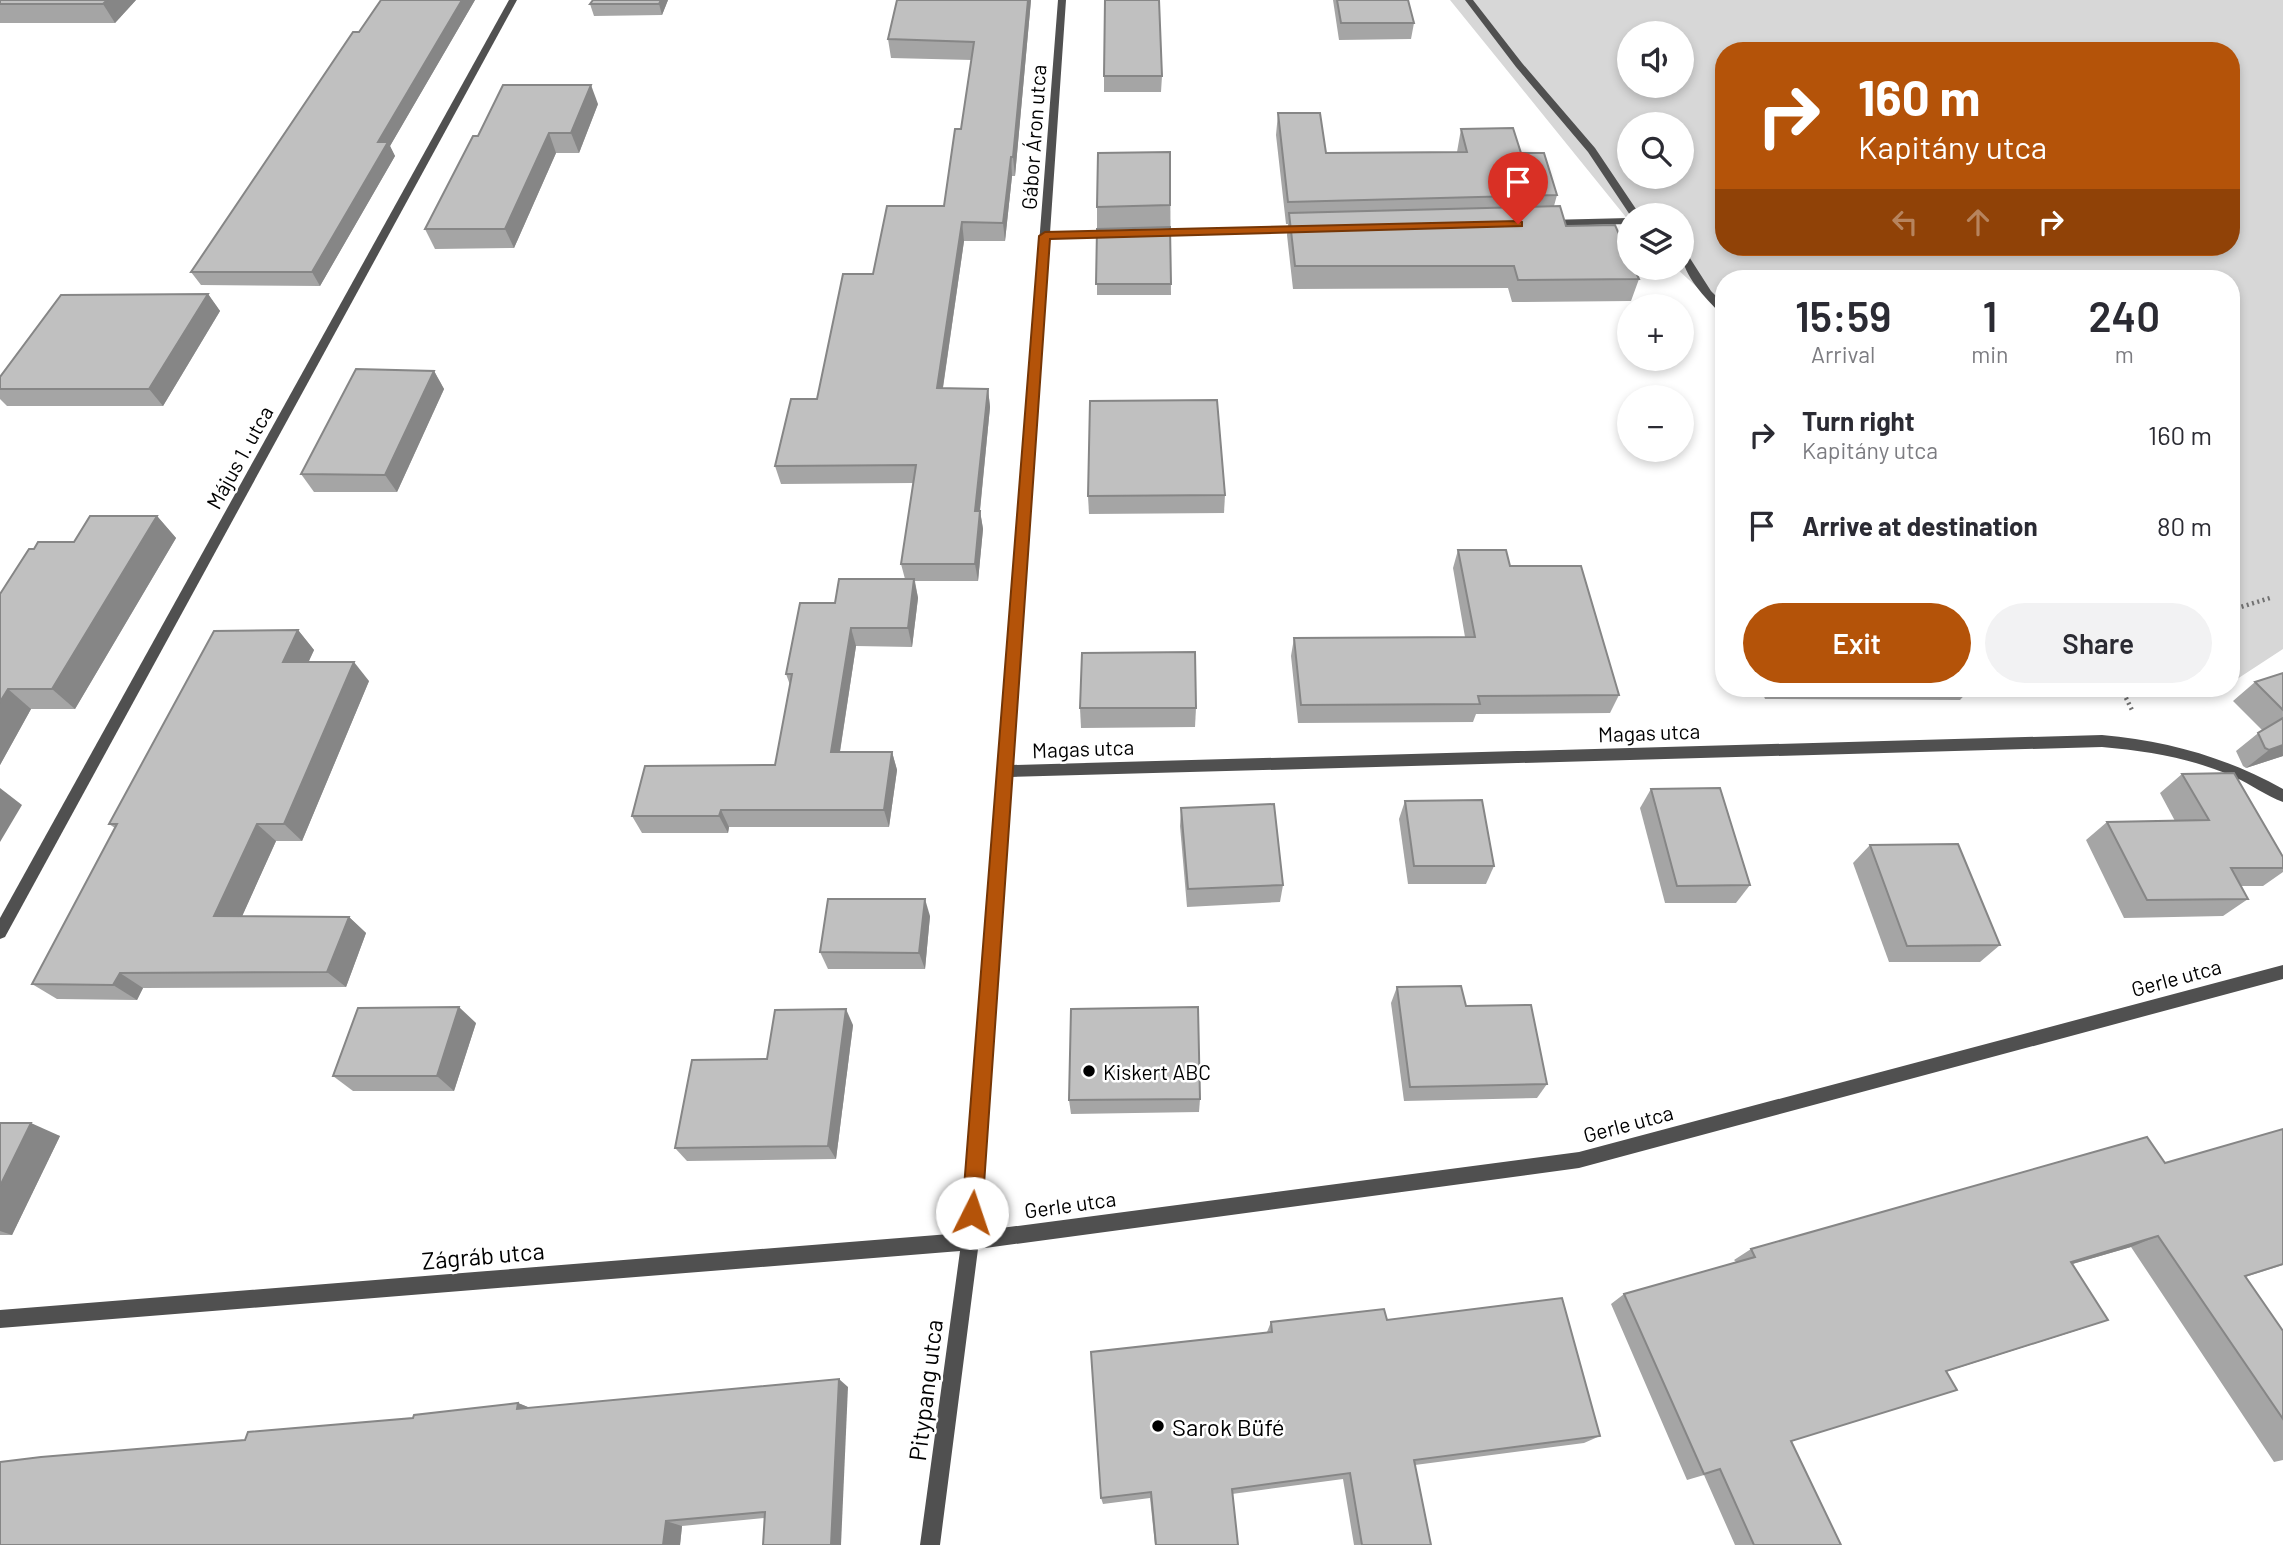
<!DOCTYPE html>
<html lang="en">
<head>
<meta charset="utf-8">
<style>
	body { margin:0; font-family:Barlow,sans-serif; background:#f2f2f3; color:#2b2b33; height:100vh; display:flex; flex-direction:column; font-size:26px; white-space:nowrap }
	* { box-sizing:border-box; margin:0 }
	p { font-size:23px; color:#7c7c81 }
	.icon { flex:none; width:38px; height:38px; fill:none; stroke:currentColor; stroke-width:2; stroke-linecap:round; stroke-linejoin:round }
	.map { position:relative; flex:1; overflow:hidden }
	.sheet { position:absolute; left:1715px; top:270px; width:525px; height:427px; display:flex; flex-direction:column; background:#fff; border-radius:28px; box-shadow:0 4px 10px #0003 }
	.sheet>* { flex:none }
	.guide { position:absolute; left:1715px; top:42px; width:525px; height:214px; border-radius:28px; box-shadow:0 4px 10px #0003; background:#b45309; color:#fff; overflow:hidden }
	.controls { position:absolute; left:1617px; top:21px; display:grid; gap:14px }
	.controls a { display:grid; place-items:center; width:77px; height:77px; border-radius:50%; background:#fff; box-shadow:0 4px 10px #0003; font-size:35px }
	.pin { position:absolute; display:grid; place-items:center; width:60px; height:60px; color:#fff; margin:-72px -30px; border-radius:50% 50% 50% 0; rotate:-45deg; box-shadow:0 0 7px #0007 }
	.pin .icon { rotate:45deg }
	.me { position:absolute; width:77px; margin:-38px; rotate:4deg; stroke-linejoin:round; filter:drop-shadow(0 0 5px #0008) }
	.turn { display:flex; align-items:center; gap:24px; height:147px; padding:0 28px; font-size:32px }
	.turn .icon { width:91px; height:91px; stroke-width:2.5 }
	.turn b { display:block; font-size:49px; line-height:60px }
	.lanes { display:flex; align-items:center; height:66px; padding:0 28px; background:#0003; justify-content:center; gap:35px; direction:ltr }
	.lanes .off { opacity:.35 }
	.eta { display:flex; justify-content:space-evenly; align-items:center; height:119px; text-align:center }
	.eta b { font-size:42px; font-weight:600; line-height:49px }
	.button { display:flex; gap:14px; margin-top:auto; padding:14px 28px }
	.button a { flex:1; height:80px; border-radius:42px; background:#b45309; color:#fff; font-size:28px; font-weight:600; line-height:80px; text-align:center }
	.button a+a { background:#f2f2f3; color:#2b2b33 }
	ul { padding:0; list-style:none }
	li { display:flex; align-items:center; gap:21px; height:91px; padding:0 28px }
	li div { flex:1 }
	li b { display:block; font-size:26px }
	li em { font-style:normal }
	.map>svg:first-child { display:block }
	.green { fill:#d7d7d7; fill-rule:evenodd }
	.lines { fill:none; stroke-linecap:round; stroke-linejoin:round }
	.path { stroke:#727272; stroke-width:4.5; stroke-dasharray:2 3.5; stroke-linecap:butt }
	.service { fill:#505050; fill-rule:evenodd }
	.minor { fill:#505050; fill-rule:evenodd }
	.wall { fill:#a5a5a5 }
	.shaded-wall { fill:#868686 }
	.building { fill:#c0c0c0; stroke:#868686; stroke-width:2 }
	.route { fill:#b45309; stroke:#753606; stroke-width:2 }
	.poi-dot { fill:#000; stroke:#fff; stroke-width:2.5 }
	.labels { text-anchor:middle; dominant-baseline:central; stroke-width:5; stroke-linejoin:round; paint-order:stroke }
	.street-label { font-size:21px; fill:#000; stroke:#fff }
	.poi-label { font-size:21px; fill:#000; stroke:#fff; text-anchor:start }
	.near-street-label { font-size:24px; fill:#000; stroke:#fff }
	.near-poi-label { font-size:24px; fill:#000; stroke:#fff; text-anchor:start }
</style>
</head>
<body>
<div class="map">
<svg width="2283" height="1545" viewBox="0 0 2283 1545">
	<rect width="100%" height="100%" fill="#fff"/>
	<!-- green -->
	<path class="green" d="M1450 0H2283V649L2231 683V278H1724V312L1676 268H1682V215H1629V221ZM1629 33H1682V86H1629ZM1724 51H2231V247H1724ZM1629 124H1682V177H1629Z"/>
	<g class="lines">
		<!-- path -->
		<g class="path">
			<path d="M2231 610 2273 597"/>
			<path d="M2121 688 2132 710"/>
		</g>
		<!-- service -->
		<g class="service">
			<path d="M1465 0H1473L1522 63 1595 148 1640 215H1630L1588 152 1516 67Z"/>
			<path d="M1682 251 1686 252 1711 291 1724 304V314L1720 313C1705 297 1681 274 1682 251Z"/>
		</g>
		<!-- minor -->
		<g class="minor">
			<path d="M509 0H517L5 937 0 939V918Z"/>
			<path d="M1058 0H1066L1050 233 1113 231 1118 234 1113 237 1049 239 1012 765 2102 735C2167 741 2226 757 2283 789V802C2266 796 2251 784 2234 777 2192 758 2148 751 2102 747L1011 777 979 1231 1579 1152 2283 965V979L1579 1168 978 1249 940 1545H920L960 1251 0 1328V1310L962 1233Z"/>
			<path d="M1629 218V224L1547 226 1542 223 1547 220Z"/>
			<path d="M1306 226 1311 229 1310 231 1151 236 1146 233 1151 230Z"/>
		</g>
	</g>
	<!-- wall -->
	<g class="wall">
		<path d="M0 0H136L115 23H0Z"/>
		<path d="M381 0H475L390 146 395 156 320 286 201 285 191 272Z"/>
		<path d="M593 0H668L662 15 594 16 590 4Z"/>
		<path d="M1031 0 1015 176H1012L1005 241H964L943 388 988 389 990 407 980 511 983 529 978 581H915L918 598 912 647 856 646 840 752H892L897 770 889 827H729L728 833H642L632 816 775 765 790 685 786 674 835 603 905 579 901 564 913 483 781 484 775 466 817 399 873 274 944 206 961 129 972 60 891 58 888 39Z"/>
		<path d="M1333 0H1408L1414 23 1411 39 1339 40Z"/>
		<path d="M1104 76H1162L1161 92H1104Z"/>
		<path d="M598 104 579 153H556L514 248 435 249 425 229 478 136Z"/>
		<path d="M1278 113 1326 153 1457 152 1461 129 1521 153 1557 195 1554 206 1566 226 1639 279 1631 301 1512 302 1508 288 1293 289 1287 235 1288 224H1286L1276 135Z"/>
		<path d="M1170 152 1171 295H1097V207Z"/>
		<path d="M208 294 220 311 163 406H7L0 399V377Z"/>
		<path d="M434 371 444 389 397 492H314L301 474Z"/>
		<path d="M1225 495 1224 513 1089 514 1088 496Z"/>
		<path d="M157 516 176 538 75 709H31L0 765V594L34 549 74 542Z"/>
		<path d="M1724 528V550L1719 537Z"/>
		<path d="M1458 550 1510 566 1619 695 1610 713 1476 714 1473 722 1298 723 1291 656 1294 638 1465 637 1453 568Z"/>
		<path d="M298 630 314 650 308 662 369 681 302 841H276L242 916 349 917 366 933 346 987 143 988 137 1000 57 999 32 984 115 828 109 824Z"/>
		<path d="M2283 673V756L2246 768 2243 766 2236 751 2262 730 2233 701 2255 682Z"/>
		<path d="M1761 688H1971L1960 700 1765 699Z"/>
		<path d="M1080 708H1196L1195 727 1081 728Z"/>
		<path d="M2182 774 2283 857V872L2263 886H2241L2248 899 2223 916 2124 918 2086 840 2107 822 2175 821 2160 793Z"/>
		<path d="M1651 789 1750 885 1736 903H1665L1640 808Z"/>
		<path d="M1405 801 1494 866 1486 884H1408L1399 819Z"/>
		<path d="M1181 808 1283 885 1280 902 1187 907 1180 826Z"/>
		<path d="M1870 845 2000 945 1980 962H1889L1853 863Z"/>
		<path d="M930 916 925 969H828L820 952Z"/>
		<path d="M1397 987 1466 1006 1547 1084 1537 1098 1404 1101 1391 1003Z"/>
		<path d="M476 1023 454 1091H353L333 1076Z"/>
		<path d="M853 1025 836 1159 687 1161 675 1148 767 1059Z"/>
		<path d="M1200 1099 1199 1112 1071 1114 1069 1100Z"/>
		<path d="M0 1123 60 1136 12 1235H0Z"/>
		<path d="M2283 1129V1265L2245 1277 2283 1331V1460L2274 1462 2131 1247 2072 1264 2081 1329 1946 1371 1791 1441 1841 1545H1735L1704 1475 1687 1480 1611 1304 1624 1294 1736 1262 1734 1260 1751 1249 2165 1163Z"/>
		<path d="M1387 1320 1600 1436 1584 1443 1415 1465 1431 1545H1354L1343 1479 1232 1494 1238 1545H1155L1150 1498 1103 1504 1101 1498 1267 1332 1271 1322Z"/>
		<path d="M848 1387 765 1518 682 1526 680 1545H0L245 1440 413 1418 518 1403 530 1408Z"/>
	</g>
	<!-- shaded-wall -->
	<g class="shaded-wall">
		<path d="M107 0H136L115 23 103 4Z"/>
		<path d="M462 0H475L390 146 395 156 320 286 312 272 378 142Z"/>
		<path d="M661 0H668L662 15 659 4Z"/>
		<path d="M1028 0H1031L1015 176 1013 157Z"/>
		<path d="M591 85 598 104 579 153 571 133Z"/>
		<path d="M549 133 556 153 514 248 505 229Z"/>
		<path d="M1011 157 1012 176 1005 241 1003 223Z"/>
		<path d="M962 222 964 241 940 407 937 388Z"/>
		<path d="M208 294 220 311 163 406 149 389Z"/>
		<path d="M434 371 444 389 397 492 385 475Z"/>
		<path d="M988 389 990 407 978 529 975 511Z"/>
		<path d="M980 511 983 529 978 581 975 564Z"/>
		<path d="M157 516 176 538 75 709 52 689Z"/>
		<path d="M914 579 918 598 912 647 908 628Z"/>
		<path d="M851 628 856 646 837 770 831 752Z"/>
		<path d="M298 630 314 650 300 681 283 662Z"/>
		<path d="M354 662 369 681 302 841 284 824Z"/>
		<path d="M8 689 31 709 0 765V702Z"/>
		<path d="M2283 745V756L2246 768 2269 750Z"/>
		<path d="M892 752 897 770 889 827 884 810Z"/>
		<path d="M0 788 22 805 0 842Z"/>
		<path d="M721 810 729 827 728 833 719 816Z"/>
		<path d="M257 824 276 841 235 932 214 916Z"/>
		<path d="M925 899 930 916 925 969 919 953Z"/>
		<path d="M349 917 366 933 346 987 327 972Z"/>
		<path d="M120 973 143 988 137 1000 113 985Z"/>
		<path d="M459 1007 476 1023 454 1091 437 1076Z"/>
		<path d="M846 1009 853 1025 836 1159 828 1146Z"/>
		<path d="M31 1123 60 1136 12 1235 0 1231V1186Z"/>
		<path d="M2158 1236 2131 1247 2045 1272 2071 1262Z"/>
		<path d="M2108 1320 2081 1329 1923 1379 1946 1371Z"/>
		<path d="M839 1379 848 1387 841 1545H831Z"/>
		<path d="M518 1403 538 1411 517 1409Z"/>
		<path d="M666 1521 682 1526 680 1545H663Z"/>
	</g>
	<!-- building -->
	<g class="building">
		<path d="M0 0H107L103 4H0Z"/>
		<path d="M381 0H462L378 142H388L312 272H191L353 32H359Z"/>
		<path d="M593 0H661L659 4H590Z"/>
		<path d="M897 0H1028L1013 157H1011L1003 223 962 222 937 388 988 389 975 511H980L975 564H901L916 465 775 466 791 399H817L843 274H873L887 206H944L955 129H961L974 42 888 39Z"/>
		<path d="M1105 0H1159L1162 76H1104Z"/>
		<path d="M1337 0H1408L1414 23H1341Z"/>
		<path d="M503 85H591L571 133H549L505 229H425L473 136H478Z"/>
		<path d="M1278 113H1320L1326 153 1467 152 1461 129 1513 128 1521 153H1544L1557 195 1288 202Z"/>
		<path d="M1170 152V205L1097 207 1098 153Z"/>
		<path d="M1560 206 1566 226 1615 225 1629 257V268H1634L1639 279 1518 280 1514 266H1295L1289 213Z"/>
		<path d="M1170 227 1171 284H1096L1097 229Z"/>
		<path d="M208 294 149 389H0V377L61 295Z"/>
		<path d="M356 369 434 371 385 475 301 474Z"/>
		<path d="M1217 400 1225 495 1088 496 1090 401Z"/>
		<path d="M90 516H157L52 689H8L0 702V594L29 549H34L38 542H74Z"/>
		<path d="M1458 550H1506L1510 566H1581L1619 695 1478 696 1480 704 1301 705 1294 638 1475 637Z"/>
		<path d="M839 579H914L908 628H851L831 752H892L884 810H721L719 816H632L645 766 775 765 792 674H786L800 603H835Z"/>
		<path d="M298 630 283 662H354L284 824H257L214 916 349 917 327 972 120 973 113 985 32 984 117 824H109L214 631Z"/>
		<path d="M1195 652 1196 708H1080L1082 653Z"/>
		<path d="M2283 673V710L2255 682Z"/>
		<path d="M2283 718V745L2269 750 2265 748 2258 733Z"/>
		<path d="M2234 773 2283 857V868H2231L2248 899 2147 900 2107 822 2209 820 2182 774Z"/>
		<path d="M1720 788 1750 885 1677 886 1651 789Z"/>
		<path d="M1482 800 1494 866H1414L1405 801Z"/>
		<path d="M1274 804 1283 885 1188 889 1181 808Z"/>
		<path d="M1958 844 2000 945 1907 946 1870 845Z"/>
		<path d="M828 899H925L919 953 820 952Z"/>
		<path d="M1461 986 1466 1006 1531 1005 1547 1084 1410 1087 1397 987Z"/>
		<path d="M459 1007 437 1076H333L358 1008Z"/>
		<path d="M1198 1007 1200 1099 1069 1100 1071 1009Z"/>
		<path d="M846 1009 828 1146 675 1148 692 1060 767 1059 775 1010Z"/>
		<path d="M0 1123H31L0 1186Z"/>
		<path d="M2283 1129V1264L2245 1276 2283 1331V1419L2158 1236 2071 1262 2108 1320 1946 1371 1957 1390 1791 1441 1841 1545H1754L1720 1469 1704 1474 1624 1294 1755 1257 1751 1249 2147 1137 2165 1163Z"/>
		<path d="M1562 1298 1600 1436 1414 1460 1431 1545H1362L1350 1473 1232 1489 1238 1545H1156L1151 1492 1101 1498 1091 1352 1272 1332 1271 1322 1384 1309 1387 1320Z"/>
		<path d="M839 1379 831 1545H763L765 1512 666 1521 663 1545H0V1462L41 1457 245 1440 248 1432 413 1418 414 1415 518 1403 517 1409Z"/>
	</g>
	<!-- route -->
	<path class="route" d="M1518 221 1522 222V226L1050 239 982 1213 979 1220 972 1223 965 1220 962 1213 1039 236 1045 232Z"/>
	<!-- markers -->
	<g class="poi-dot">
		<circle cx="1089" cy="1071" r="7"/>
		<circle cx="1158" cy="1426" r="7"/>
	</g>
	<g class="labels">
		<!-- street labels -->
		<g class="street-label">
			<text transform="translate(1033 137) rotate(-86)">Gábor Áron utca</text>
			<text transform="translate(239 457) rotate(-61)">Május 1. utca</text>
			<text transform="translate(1649 732) rotate(-2)">Magas utca</text>
			<text transform="translate(1083 748) rotate(-2)">Magas utca</text>
			<text transform="translate(2176 977) rotate(-15)">Gerle utca</text>
			<text transform="translate(1628 1123) rotate(-15)">Gerle utca</text>
			<text transform="translate(1070 1204) rotate(-8)">Gerle utca</text>
		</g>
		<!-- poi labels -->
		<g class="poi-label">
			<text x="1103" y="1071">Kiskert ABC</text>
		</g>
		<!-- near-street labels -->
		<g class="near-street-label">
			<text transform="translate(483 1255) rotate(-5)">Zágráb utca</text>
			<text transform="translate(925 1390) rotate(-83)">Pitypang utca</text>
		</g>
		<!-- near-poi labels -->
		<g class="near-poi-label">
			<text x="1172" y="1426">Sarok Büfé</text>
		</g>
	</g>
</svg>
<div class="controls">
<a><svg class="icon" aria-label="sound" viewBox="0 0 24 24"><path d="M4 9h4l5-4v14l-5-4H4zM17 9q2 3 0 6"/></svg></a>
<a><svg class="icon" aria-label="search" viewBox="0 0 24 24"><circle cx="10" cy="10" r="6"/><path d="M15 15l6 6"/></svg></a>
<a><svg class="icon" aria-label="layers" viewBox="0 0 24 24"><path d="M12 4l9 5-9 5-9-5zM3 14l9 5 9-5"/></svg></a>
<a>+</a>
<a>−</a>
</div>
<div class="pin" style="left:1518px;top:224px;background:#d93025"><svg class="icon" aria-label="arrive" viewBox="0 0 24 24"><path d="M6 21V4h12l-3 4 3 4H6"/></svg></div>
<svg class="me" style="left:972px;top:1213px" viewBox="-20 -20 40 40"><circle r="19" fill="#fff"/><path d="M0-13L10 11 0 6-10 11z" fill="#b45309"/></svg>
<div class="guide">
<div class="turn"><svg class="icon" aria-label="right" viewBox="0 0 24 24"><path d="M7 20v-9h11M14 6l5 5-5 5"/></svg><div><b>160 m</b>Kapitány utca</div></div>
<div class="lanes"><svg class="icon off" aria-label="left" viewBox="0 0 24 24"><path d="M17 20v-9H6M10 6l-5 5 5 5"/></svg><svg class="icon off" aria-label="ahead" viewBox="0 0 24 24"><path d="M12 20V5M6 11l6-6 6 6"/></svg><svg class="icon" aria-label="right" viewBox="0 0 24 24"><path d="M7 20v-9h11M14 6l5 5-5 5"/></svg></div>
</div>
<section class="sheet">
<div class="eta">
<div><b>15:59</b><p>Arrival</p></div>
<div><b>1</b><p>min</p></div>
<div><b>240</b><p>m</p></div>
</div>
<ul>
<li><svg class="icon" aria-label="right" viewBox="0 0 24 24"><path d="M7 20v-9h11M14 6l5 5-5 5"/></svg><div><b>Turn right</b><p>Kapitány utca</p></div><em>160 m</em></li>
<li><svg class="icon" aria-label="arrive" viewBox="0 0 24 24"><path d="M6 21V4h12l-3 4 3 4H6"/></svg><div><b>Arrive at destination</b></div><em>80 m</em></li>
</ul>
<div class="button"><a>Exit</a><a>Share</a></div>
</section>
</div>
</body>
</html>
